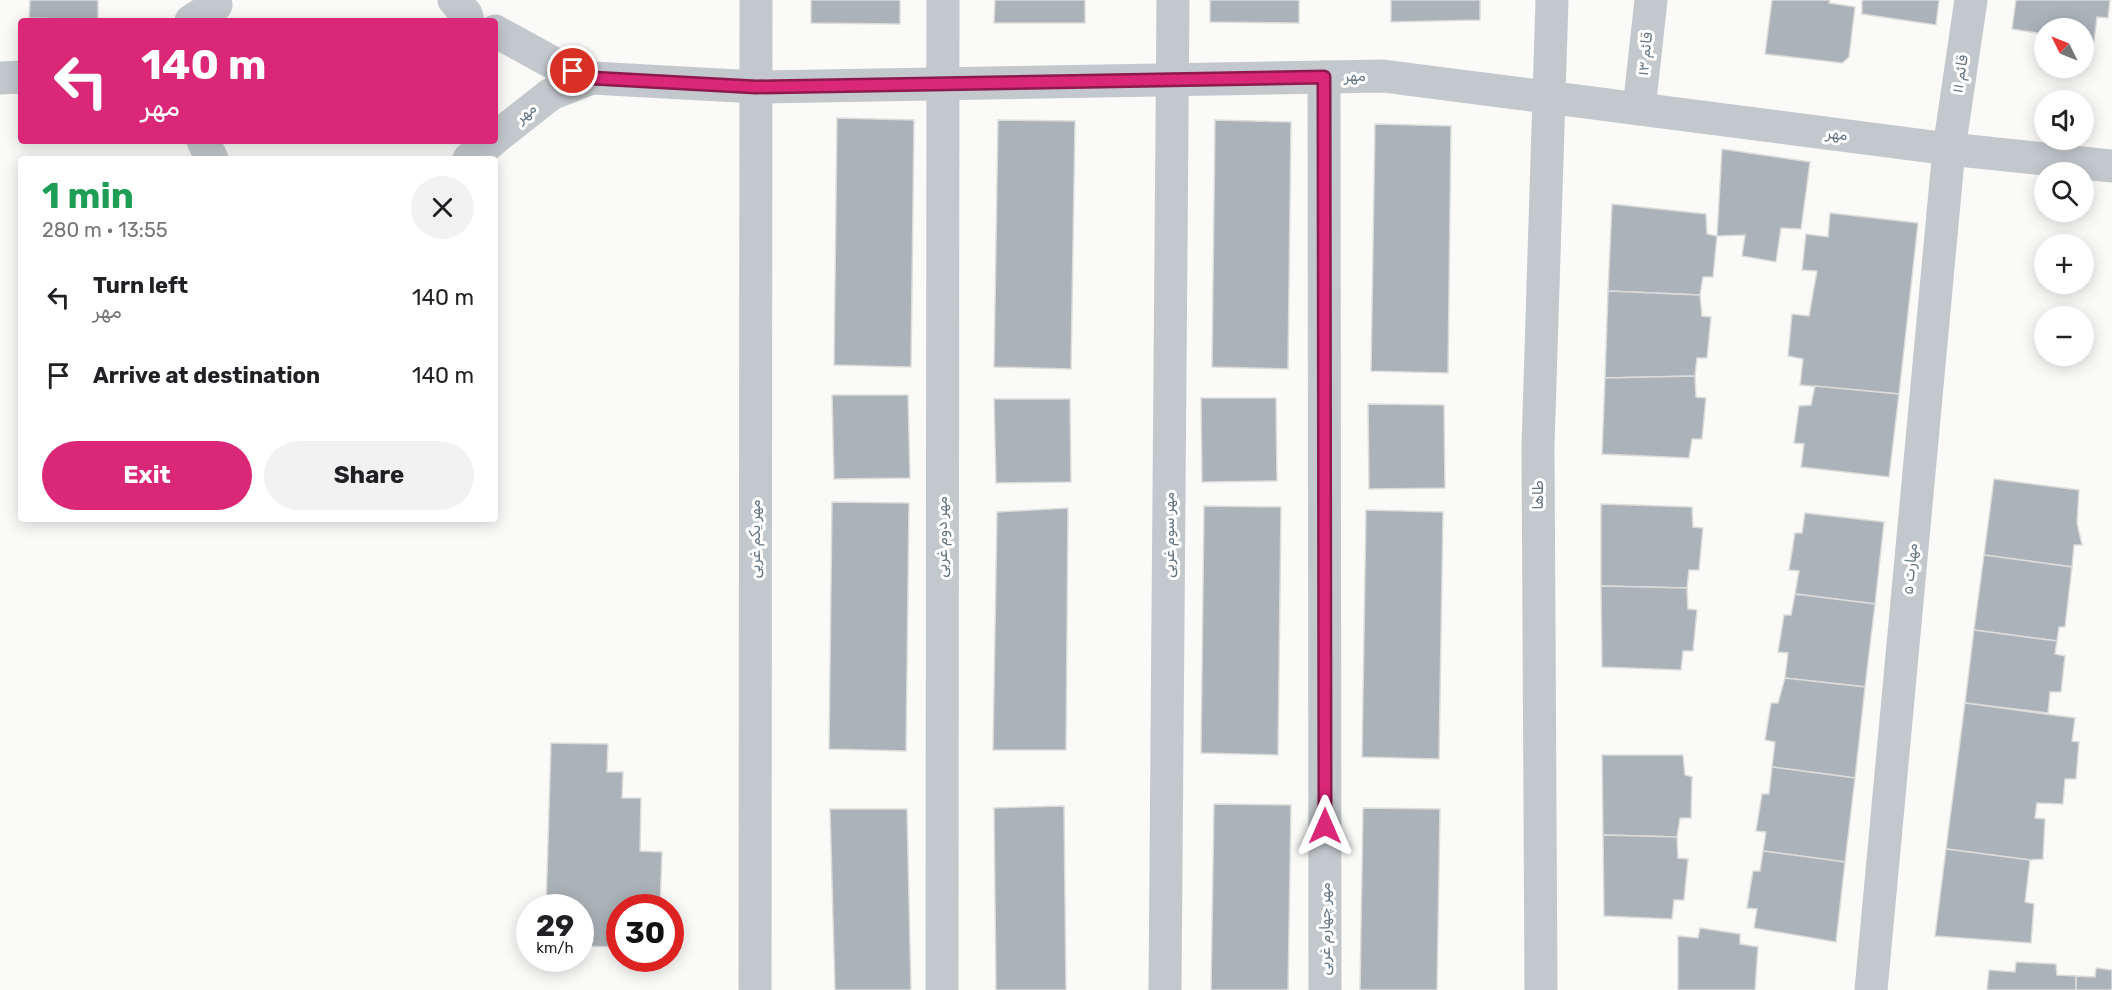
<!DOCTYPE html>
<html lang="en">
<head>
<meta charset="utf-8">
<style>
	body { margin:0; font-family:Rubik,"Noto Naskh Arabic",sans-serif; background:#f2f2f2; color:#202124; height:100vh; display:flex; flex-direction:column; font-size:22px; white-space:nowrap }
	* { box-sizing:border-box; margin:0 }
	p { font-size:20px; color:#757577 }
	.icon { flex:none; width:33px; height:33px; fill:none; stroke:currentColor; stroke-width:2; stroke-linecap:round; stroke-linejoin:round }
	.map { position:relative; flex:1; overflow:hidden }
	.panel { position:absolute; left:18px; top:156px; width:480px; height:366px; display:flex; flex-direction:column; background:#fff; border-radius:6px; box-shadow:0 3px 15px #0003 }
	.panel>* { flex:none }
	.guide { position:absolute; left:18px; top:18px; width:480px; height:126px; border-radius:6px; box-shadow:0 3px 15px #0003; background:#db2777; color:#fff; overflow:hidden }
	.needle { width:39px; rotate:313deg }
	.buttons { position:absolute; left:2034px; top:18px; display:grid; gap:12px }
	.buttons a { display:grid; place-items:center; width:60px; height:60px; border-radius:50%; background:#fff; box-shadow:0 3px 15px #0003; font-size:30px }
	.speed { position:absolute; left:516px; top:894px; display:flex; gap:12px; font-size:30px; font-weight:700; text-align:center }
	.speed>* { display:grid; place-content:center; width:78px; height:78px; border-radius:50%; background:#fff; box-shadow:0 3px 15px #0003; line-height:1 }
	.speed small { font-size:15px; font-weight:400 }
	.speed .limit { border:9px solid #d22; background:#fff; color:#111 }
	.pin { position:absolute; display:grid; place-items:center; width:51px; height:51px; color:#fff; margin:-26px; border:3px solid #fff; border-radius:50%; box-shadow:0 2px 6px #0007 }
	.me { position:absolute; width:66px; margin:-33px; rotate:0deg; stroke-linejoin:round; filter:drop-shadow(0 0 4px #0008) }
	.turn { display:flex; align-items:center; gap:21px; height:126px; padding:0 24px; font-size:27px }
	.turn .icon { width:78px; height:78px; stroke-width:2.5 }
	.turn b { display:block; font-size:42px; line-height:51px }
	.round { display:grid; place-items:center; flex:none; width:63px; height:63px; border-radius:32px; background:#f2f2f2 }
	.overview { display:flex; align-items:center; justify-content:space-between; height:102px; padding:0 24px }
	h1 { font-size:36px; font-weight:700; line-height:45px; color:#1e9e55 }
	.cta { display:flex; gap:12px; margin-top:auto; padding:12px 24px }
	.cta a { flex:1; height:69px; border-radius:36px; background:#db2777; color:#fff; font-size:24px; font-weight:700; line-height:69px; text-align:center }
	.cta a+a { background:#f2f2f2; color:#202124 }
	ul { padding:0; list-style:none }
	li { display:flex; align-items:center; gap:18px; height:78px; padding:0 24px }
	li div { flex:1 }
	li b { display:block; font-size:22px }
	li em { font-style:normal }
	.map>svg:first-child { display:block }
	.building { fill:#aab3b9; stroke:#dcdcda; stroke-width:1.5 }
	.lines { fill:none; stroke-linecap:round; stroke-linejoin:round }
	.minor { stroke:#c3c8cc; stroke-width:33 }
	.tertiary { stroke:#c3c8cc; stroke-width:33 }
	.route-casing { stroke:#8e194d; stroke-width:15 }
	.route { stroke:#db2777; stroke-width:10 }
	.labels { text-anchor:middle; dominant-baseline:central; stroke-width:6; stroke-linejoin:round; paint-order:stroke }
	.street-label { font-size:15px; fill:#657683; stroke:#fff }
</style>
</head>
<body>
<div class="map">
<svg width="2112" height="990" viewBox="0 0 2112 990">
	<rect width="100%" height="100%" fill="#fafaf8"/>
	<!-- building -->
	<g class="building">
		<path d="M30 0H98V20L29 18Z"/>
		<path d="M811 0H900V24L811 23Z"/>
		<path d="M995 0H1085V23H994Z"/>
		<path d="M1210 0H1299V23L1210 22Z"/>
		<path d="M1391 0H1480V20L1391 22Z"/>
		<path d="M1772 0H1830L1829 3 1855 7 1849 57 1842 63 1765 54Z"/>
		<path d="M1862 0H1939L1936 25 1862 14Z"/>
		<path d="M2016 0H2110L2108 18 2097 17 2094 41 2084 40V28H2044V34L2012 29Z"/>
		<path d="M837 118 914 120 911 367 834 365Z"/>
		<path d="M998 120 1075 121 1071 369 994 367Z"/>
		<path d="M1215 120 1291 122 1288 369 1212 367Z"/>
		<path d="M1375 124 1451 126 1448 373 1371 371Z"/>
		<path d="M1722 149 1810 162 1801 229 1781 228 1776 262 1742 256 1745 235 1717 236Z"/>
		<path d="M1612 204 1706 214 1707 234 1717 236 1713 277H1703L1700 295 1608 291Z"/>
		<path d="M1830 213 1918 223 1899 394 1800 385 1803 359 1788 356 1792 314 1809 316 1817 271 1802 270 1806 234 1828 237Z"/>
		<path d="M1608 291 1700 295 1702 316 1711 317 1707 358H1697L1695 376 1605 378Z"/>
		<path d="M1695 376 1696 397 1706 398 1702 439H1692L1689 458 1602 454 1605 378Z"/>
		<path d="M1815 386 1899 394 1889 477 1801 467 1804 444 1794 443 1799 406 1811 405Z"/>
		<path d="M832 395H908L910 478 834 479Z"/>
		<path d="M1201 398H1276L1277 481 1202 482Z"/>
		<path d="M994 399H1070L1071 482 996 483Z"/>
		<path d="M1368 404 1444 405 1445 488 1369 489Z"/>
		<path d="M1994 479 2079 490 2077 523 2082 545H2074L2072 567 1984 555Z"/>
		<path d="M832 502 909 503 906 751 829 749Z"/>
		<path d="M1601 504 1692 507 1693 527 1703 528 1699 570H1689L1687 588 1601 586Z"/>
		<path d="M1204 506 1281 507 1278 755 1201 753Z"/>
		<path d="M1068 508 1066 750H993L997 512Z"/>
		<path d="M1366 510 1443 512 1439 759 1362 757Z"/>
		<path d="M1805 513 1884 522 1875 604 1795 594 1799 571 1789 570 1795 533H1802Z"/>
		<path d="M1984 555 2072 567 2065 627H2059L2057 641 1974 630Z"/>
		<path d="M1601 586 1687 588 1688 609 1697 610 1693 651H1683L1681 670 1602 667Z"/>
		<path d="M1795 594 1875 604 1865 687 1785 678 1788 653 1778 652 1784 615H1791Z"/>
		<path d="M1974 630 2057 641 2055 654 2065 656 2061 692H2050L2048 713 1965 703Z"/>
		<path d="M1785 678 1865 687 1855 778 1772 767 1775 742 1765 740 1771 703H1778Z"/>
		<path d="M1965 703 2075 718 2072 741 2079 742 2076 779H2065L2063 804 2037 803 2035 818 2045 819 2043 859 2030 860 1946 849Z"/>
		<path d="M551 743 608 744 607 772H623L622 798H641L640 851 662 852 660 908H620V947L580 946V908H546Z"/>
		<path d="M1602 755H1683L1685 775 1692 777 1691 818H1680L1677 837 1603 835Z"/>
		<path d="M1772 767 1855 778 1845 862 1763 851 1766 832 1756 831 1762 794H1769Z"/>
		<path d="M1214 804 1291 805 1288 990H1211Z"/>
		<path d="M1064 806 1066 990H996L994 808Z"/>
		<path d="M1363 808 1440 809 1437 990H1360Z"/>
		<path d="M830 809H907L911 990H835Z"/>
		<path d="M1603 835 1677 837 1678 858 1688 859 1684 900H1674L1672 919 1604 916Z"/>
		<path d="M1946 849 2030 860 2025 902 2034 904 2031 943 1935 936Z"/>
		<path d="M1763 851 1845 862 1836 942 1754 928 1757 909 1747 908 1753 871H1760Z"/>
		<path d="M1700 928 1740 934V944L1758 947 1755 990H1678V936L1698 938Z"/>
		<path d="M2016 962 2056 964 2057 975 2076 976V990H1987L1989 970 2015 972Z"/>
		<path d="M2096 968 2112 970V990H2076V976L2095 977Z"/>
	</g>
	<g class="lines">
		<!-- minor -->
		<g class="minor">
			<path d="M1324 77 1325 990"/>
			<path d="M1639 109 1651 0"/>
			<path d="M755 990 756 0"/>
			<path d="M942 990 943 0"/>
			<path d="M1165 990 1173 0"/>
			<path d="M1541 990 1538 446 1552 0"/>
			<path d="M1871 990 1949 149 1971 0"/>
		</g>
		<!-- tertiary -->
		<g class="tertiary">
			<path d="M454 0 466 14 468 21"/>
			<path d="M191 21 216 5"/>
			<path d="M495 31 555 64 592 78 756 87 1383 76 1949 149 2112 166"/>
			<path d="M0 78 21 77"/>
			<path d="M495 138 551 94 592 78"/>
			<path d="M203 141 212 159"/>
			<path d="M469 159 492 141"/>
		</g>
	</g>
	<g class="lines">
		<!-- route casing -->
		<g class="route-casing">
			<path id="route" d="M573 71 592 78 756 87 1324 77 1325 826"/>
		</g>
		<!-- route -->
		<use href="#route" class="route"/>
	</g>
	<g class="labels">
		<!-- street labels -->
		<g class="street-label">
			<text transform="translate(1645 54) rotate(-84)">قائم ۱۳</text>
			<text transform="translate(1960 74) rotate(-81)">قائم ۱۱</text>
			<text transform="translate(1355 76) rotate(-1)">مهر</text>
			<text transform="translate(526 113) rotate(-39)">مهر</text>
			<text transform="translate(1837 134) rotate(7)">مهر</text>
			<text transform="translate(1538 495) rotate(-90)">طاها</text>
			<text transform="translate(1169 535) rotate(-90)">مهر سوم غربی</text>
			<text transform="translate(942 537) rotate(-90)">مهر دوم غربی</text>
			<text transform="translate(755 539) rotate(-90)">مهر یکم غربی</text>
			<text transform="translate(1910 569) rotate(-85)">مهارت ۵</text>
			<text transform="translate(1325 929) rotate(-90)">مهر چهارم غربی</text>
		</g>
	</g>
</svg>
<div class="buttons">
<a><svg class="needle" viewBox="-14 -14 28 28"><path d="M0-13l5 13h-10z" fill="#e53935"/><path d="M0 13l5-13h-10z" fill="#757577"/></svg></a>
<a><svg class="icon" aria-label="sound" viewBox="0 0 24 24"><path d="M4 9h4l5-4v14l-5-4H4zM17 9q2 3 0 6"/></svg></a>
<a><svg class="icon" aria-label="search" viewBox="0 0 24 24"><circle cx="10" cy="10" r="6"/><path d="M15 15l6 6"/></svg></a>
<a>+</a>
<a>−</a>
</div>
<div class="speed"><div>29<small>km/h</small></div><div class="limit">30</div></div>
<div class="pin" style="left:573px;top:71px;background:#d93025"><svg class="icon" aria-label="arrive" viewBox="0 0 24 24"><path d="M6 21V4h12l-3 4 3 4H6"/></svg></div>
<svg class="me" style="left:1325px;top:826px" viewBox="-20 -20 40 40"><path d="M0-17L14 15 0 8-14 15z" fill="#db2777" stroke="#fff" stroke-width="4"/></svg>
<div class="guide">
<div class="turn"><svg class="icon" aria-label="left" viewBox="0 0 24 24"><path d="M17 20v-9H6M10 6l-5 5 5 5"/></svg><div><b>140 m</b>مهر</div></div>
</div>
<section class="panel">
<div class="overview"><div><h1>1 min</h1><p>280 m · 13:55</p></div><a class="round"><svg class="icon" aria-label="close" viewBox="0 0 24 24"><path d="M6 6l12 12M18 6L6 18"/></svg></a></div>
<ul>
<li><svg class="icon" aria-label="left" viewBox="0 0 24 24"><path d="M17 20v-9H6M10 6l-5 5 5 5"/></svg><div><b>Turn left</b><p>مهر</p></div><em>140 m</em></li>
<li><svg class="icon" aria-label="arrive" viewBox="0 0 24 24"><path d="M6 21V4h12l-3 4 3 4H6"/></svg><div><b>Arrive at destination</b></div><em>140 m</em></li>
</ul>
<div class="cta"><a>Exit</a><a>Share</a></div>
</section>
</div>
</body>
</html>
